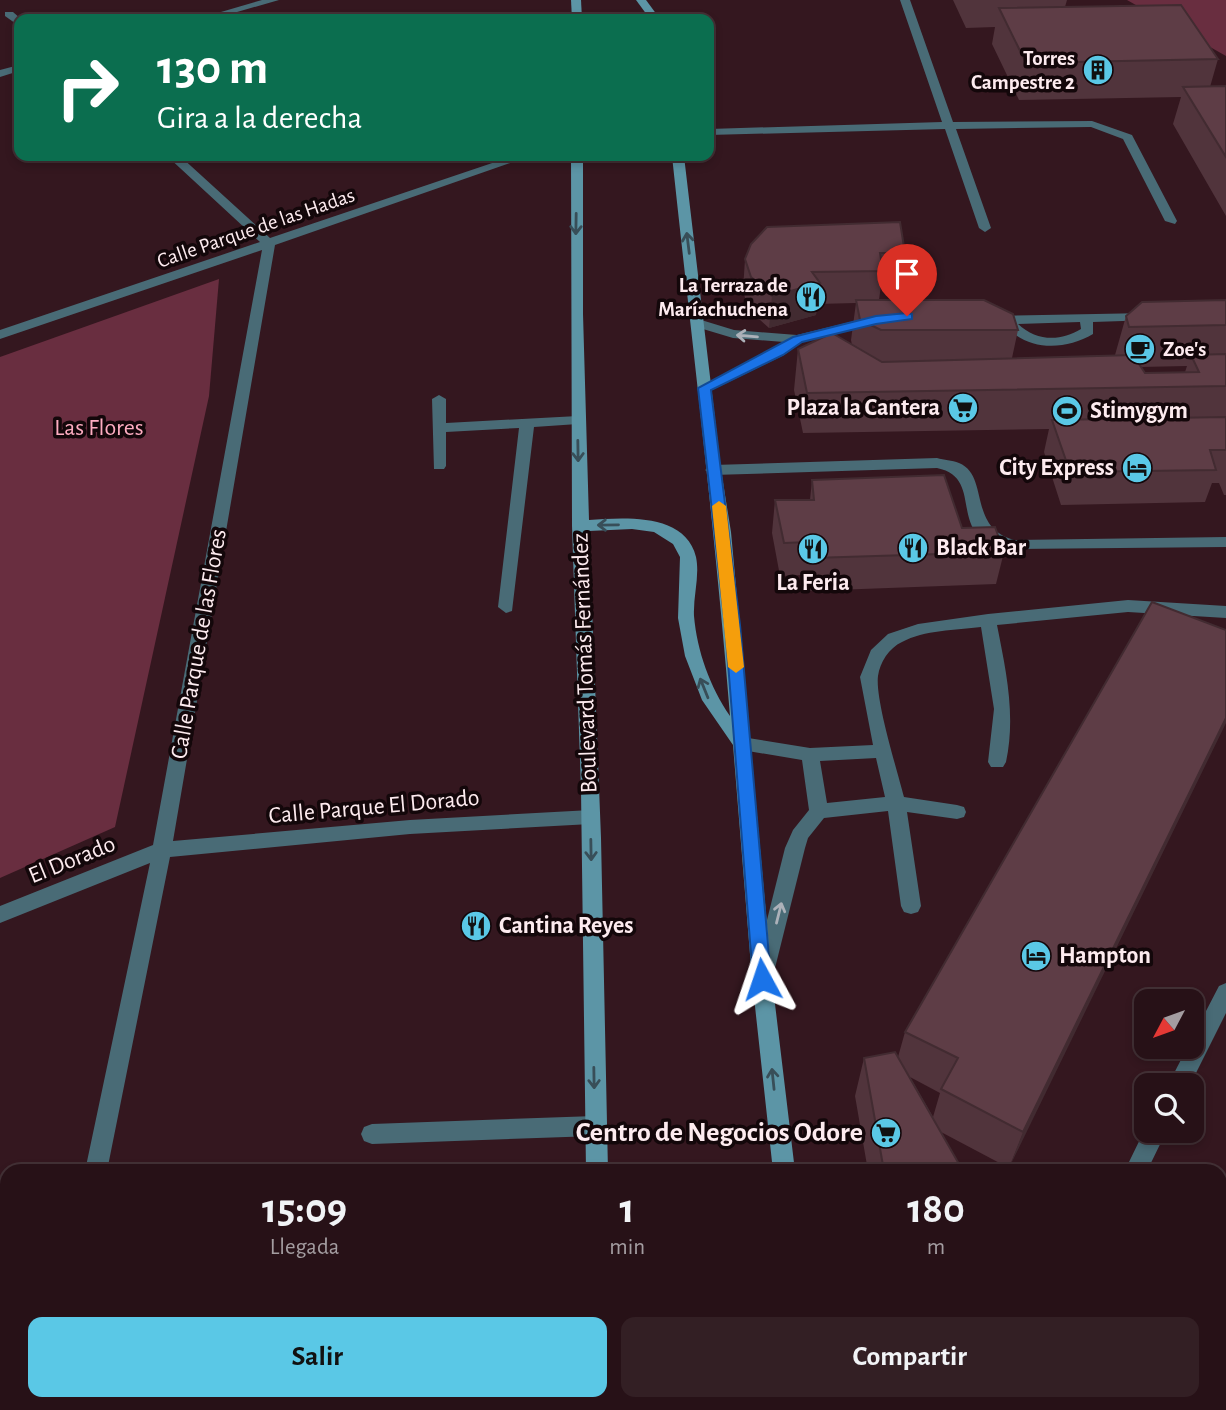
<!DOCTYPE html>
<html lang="es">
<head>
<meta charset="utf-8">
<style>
	body { margin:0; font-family:"Alegreya Sans",sans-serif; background:#331f24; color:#f1f3f6; height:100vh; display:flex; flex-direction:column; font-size:26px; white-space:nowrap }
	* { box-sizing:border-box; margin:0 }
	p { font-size:23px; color:#a49da1 }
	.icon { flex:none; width:38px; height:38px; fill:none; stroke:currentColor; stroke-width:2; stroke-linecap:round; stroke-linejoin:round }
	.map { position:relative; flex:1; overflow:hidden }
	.side { position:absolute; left:0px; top:1164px; width:1227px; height:247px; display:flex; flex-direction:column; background:#271117; border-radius:21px 21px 0 0; box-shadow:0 4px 10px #0003,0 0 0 2px #433136 }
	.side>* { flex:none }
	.hud { position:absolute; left:14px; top:14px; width:700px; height:147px; border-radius:14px; box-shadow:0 4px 10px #0003,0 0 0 2px #433136; background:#0b6e4f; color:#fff; overflow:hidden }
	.needle { width:46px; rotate:229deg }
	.buttons { position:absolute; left:1134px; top:989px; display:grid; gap:14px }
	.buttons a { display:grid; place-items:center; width:70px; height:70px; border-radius:14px; background:#271117; box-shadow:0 4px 10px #0003,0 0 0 2px #433136; font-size:35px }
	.pin { position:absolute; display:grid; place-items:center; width:60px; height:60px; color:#fff; margin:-72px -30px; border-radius:50% 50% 50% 0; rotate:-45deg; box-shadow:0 0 7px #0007 }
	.pin .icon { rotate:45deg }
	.me { position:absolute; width:77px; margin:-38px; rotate:355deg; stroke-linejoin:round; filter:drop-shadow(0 0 5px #0008) }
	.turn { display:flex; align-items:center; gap:24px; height:147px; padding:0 28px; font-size:32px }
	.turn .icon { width:91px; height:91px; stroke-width:2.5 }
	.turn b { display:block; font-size:49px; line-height:60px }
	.eta { display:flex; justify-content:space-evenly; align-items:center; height:119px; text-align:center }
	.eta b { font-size:42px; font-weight:700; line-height:49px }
	.button { display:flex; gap:14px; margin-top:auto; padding:14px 28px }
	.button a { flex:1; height:80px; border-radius:14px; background:#5ac8e6; color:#111; font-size:28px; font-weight:700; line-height:80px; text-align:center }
	.button a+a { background:#331f24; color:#f1f3f6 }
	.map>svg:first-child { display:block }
	.green { fill:#692e40 }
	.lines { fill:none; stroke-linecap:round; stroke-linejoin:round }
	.lane { fill:#496b76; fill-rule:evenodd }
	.street { fill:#496b76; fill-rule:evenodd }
	.secondary { fill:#5c95a6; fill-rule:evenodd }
	.wall { fill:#51343c; fill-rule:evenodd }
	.shaded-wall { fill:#422b31 }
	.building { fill:#5e3d46; stroke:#422b31; stroke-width:2 }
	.oneway { stroke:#384e58 }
	.oneway2 { stroke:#acb1b9 }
	.route { fill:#1a73e8; stroke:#114b97; stroke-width:2 }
	.slow { fill:#f59e0b }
	.labels { text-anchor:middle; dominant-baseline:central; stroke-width:7; stroke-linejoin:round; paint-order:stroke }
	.far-poi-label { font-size:21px; font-weight:bold; fill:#fdebef; stroke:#13070a; text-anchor:end }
	.far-street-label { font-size:21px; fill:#fdebef; stroke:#13070a }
	.poi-label { font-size:24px; font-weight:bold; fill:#fdebef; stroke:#13070a; text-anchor:start }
	.park-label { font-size:24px; fill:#feacc1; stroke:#13070a }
	.street-label { font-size:24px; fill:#fdebef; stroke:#13070a }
	.near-poi-label { font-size:28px; font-weight:bold; fill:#fdebef; stroke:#13070a; text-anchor:end }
</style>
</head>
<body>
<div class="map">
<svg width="1226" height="1410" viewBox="0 0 1226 1410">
	<rect width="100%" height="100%" fill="#34171f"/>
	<!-- green -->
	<g class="green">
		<path d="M1127 0H1226V56Z"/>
		<path d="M219 279 209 396 115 827 0 878V357Z"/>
	</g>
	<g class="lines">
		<!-- lane -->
		<g class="lane">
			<path d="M900 0H910L953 122 1092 121 1132 135 1177 221 1175 224 1165 221 1123 139 1091 127 956 129 991 228 985 232 979 228 945 129 709 135V129L942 122Z"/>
			<path d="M1148 313 1153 314V320L1093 322V334C1064 351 1026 351 1004 324H994L987 320 994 316ZM1080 322 1081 329C1060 342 1036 341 1018 324Z"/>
			<path d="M875 316 880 317V323L802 342 784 355 710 391 705 392 698 388 784 342 733 338 693 326V320L698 319 734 330 797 335Z"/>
			<path d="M439 395 446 399V423L578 416 585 420 578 424 534 427 512 611 506 613 498 607 519 428 446 432V466L444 469H434L432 399Z"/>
			<path d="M937 458C944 460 952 460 959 463 990 476 967 527 1014 540L1226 537V547L1008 549C998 546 986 543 978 535 958 514 976 476 937 468L713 475 705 470 713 465Z"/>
			<path d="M1128 600 1226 606V618L1128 612 997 625C1006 671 1016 715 1006 762L1003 767H991L988 762 994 709 981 627C956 630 924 630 902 642 889 648 880 662 878 676 875 699 897 770 904 797L957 805 964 807 966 812 964 817 957 819 907 812 921 906 918 912 911 914 904 912 901 906 888 811 824 818 808 838 805 848 774 972 771 978 764 981 757 978 754 972 785 848 793 830 809 810 802 760 736 749 733 744 736 739 742 737 810 748 873 745 860 677 871 650 888 634 918 624 988 614ZM876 758 885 797 827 803 820 761Z"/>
			<path d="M1226 983V1013L1190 1085H1168L1188 1046H1192V1038L1219 986Z"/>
			<path d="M595 1116 603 1119 606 1126 603 1133 595 1136 372 1144 364 1141 361 1134 364 1127 372 1124Z"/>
			<path d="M1146 1127V1130H1167L1148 1169 1136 1171 1129 1162Z"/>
		</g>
		<!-- street -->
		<g class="street">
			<path d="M262 0H279L213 19H197Z"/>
			<path d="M5 12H13L21 19 19 26 5 16Z"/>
			<path d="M577 12 581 13V17L560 19Z"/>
			<path d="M19 65V71L0 77V70Z"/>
			<path d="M167 156H180L270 238 513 156H530L275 245 173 841 410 820 591 810 598 812 600 817 598 822 591 824 410 834 170 857 107 1171H85L150 863 0 923V906L153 845 262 250 0 339V330L260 242Z"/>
			<path d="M35 1404H59L57 1410H33Z"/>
		</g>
		<!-- secondary -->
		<g class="secondary">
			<path d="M571 0H581L582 19H572Z"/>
			<path d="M636 0H646L660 19H650Z"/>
			<path d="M571 156H583V314L589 520C623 518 685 512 696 557 700 576 693 596 694 616 697 651 710 687 730 716 715 529 692 343 672 156H684L721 470 731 532 772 979 795 1171H773L752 979 733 745 702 700 685 656 678 618 680 557 673 544 654 532 632 529 589 531 601 838 608 1171H586L581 790 572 526Z"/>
			<rect x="595" y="1404" width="24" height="6"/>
			<path d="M797 1404H821L822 1410H798Z"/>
		</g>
	</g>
	<!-- wall -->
	<g class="wall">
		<path d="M953 0H1067L1065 7 1218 59 1210 87 1226 86V216L1173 124 1181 97 1019 100 992 44 995 27 966 28Z"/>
		<path d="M905 253 900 285H881L879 300 1018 330 1012 358 1115 355 1126 316 1226 300V495H1224L1219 483H1212L1205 502 1061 505 1044 452 1049 429 803 433 794 390 798 349 852 345 851 340 856 303 817 304 816 315 769 328 748 309 743 290 745 259ZM1187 366 1185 372 1145 373 1140 367Z"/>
		<path d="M812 480 1004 552 996 584 808 591 804 575 780 576 772 533 775 500H810Z"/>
		<path d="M1226 630 1009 1168 941 1132 963 1171H868L855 1096 864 1058 898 1057 905 1032ZM910 1077 940 1093 933 1117Z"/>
		<path d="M1226 1396V1410H1224L1225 1399Z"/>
		<path d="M908 1404H1096L1100 1410H909Z"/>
		<path d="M1143 1404H1205L1208 1410H1139Z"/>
	</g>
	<!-- shaded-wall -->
	<g class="shaded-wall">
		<path d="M820 283 816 315 769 328 772 296Z"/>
		<path d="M1226 718V723L1009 1168 1023 1132Z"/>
	</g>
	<!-- building -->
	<g class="building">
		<path d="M1181 5 1218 59 1026 63 999 8Z"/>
		<path d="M1226 86V157L1183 87Z"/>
		<path d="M900 222 905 253H880L883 271 812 272 820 283 772 296 751 277 745 259 751 244 767 227Z"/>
		<path d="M856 300H984L1013 314 1018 330H881L860 320Z"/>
		<path d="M1226 300V325L1129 327 1126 316 1142 302Z"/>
		<path d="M832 333 882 362 1133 355 1145 373 1199 372 1191 355 1226 354V386L807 393 798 349Z"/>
		<path d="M1226 417V450H1210L1216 470 1070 472 1052 420Z"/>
		<path d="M944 475 962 528 995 527 1004 552 812 558 808 542 784 543 775 500H814L812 480Z"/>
		<path d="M1152 602 1226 630V718L1023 1132 941 1089 958 1058 905 1032Z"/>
		<path d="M895 1052 963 1171H884L864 1058Z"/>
		<path d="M925 1404H1096L1100 1410H926Z"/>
		<path d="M1148 1404H1205L1208 1410H1144Z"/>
	</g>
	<!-- one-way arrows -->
	<defs><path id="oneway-shaft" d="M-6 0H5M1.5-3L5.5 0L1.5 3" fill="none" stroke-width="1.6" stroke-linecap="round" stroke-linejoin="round" transform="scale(1.75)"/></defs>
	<g class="oneway">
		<use href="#oneway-shaft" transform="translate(576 224) rotate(91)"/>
		<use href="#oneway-shaft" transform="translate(688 243) rotate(-97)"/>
		<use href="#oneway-shaft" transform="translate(578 451) rotate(89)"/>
		<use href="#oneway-shaft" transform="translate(608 525) rotate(179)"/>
		<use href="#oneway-shaft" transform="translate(704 688) rotate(-112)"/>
		<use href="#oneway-shaft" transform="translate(591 850) rotate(89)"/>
		<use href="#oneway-shaft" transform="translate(594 1078) rotate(89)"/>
		<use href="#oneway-shaft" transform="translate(773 1079) rotate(-96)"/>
	</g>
	<g class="oneway2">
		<use href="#oneway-shaft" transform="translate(747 336) rotate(-175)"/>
		<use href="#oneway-shaft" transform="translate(779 913) rotate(-76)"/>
	</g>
	<!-- route -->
	<path class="route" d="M907 313 912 314V319L876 324 802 342 783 355 711 390 740 625 771 979 769 985H756L753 979 725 625 698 388 793 337 876 316Z"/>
	<!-- slow -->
	<path class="slow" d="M719 501 726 506 744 667 736 673 728 667 712 506Z"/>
	<!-- icons -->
	<defs>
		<g id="building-disc" transform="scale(1.575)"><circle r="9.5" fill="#5ac8e6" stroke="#13070a"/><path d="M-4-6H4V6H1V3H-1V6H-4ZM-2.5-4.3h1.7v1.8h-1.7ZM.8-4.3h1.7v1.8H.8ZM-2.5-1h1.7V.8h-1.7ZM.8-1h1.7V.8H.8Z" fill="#111"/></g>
		<g id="restaurant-disc" transform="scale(1.575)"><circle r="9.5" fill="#5ac8e6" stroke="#13070a"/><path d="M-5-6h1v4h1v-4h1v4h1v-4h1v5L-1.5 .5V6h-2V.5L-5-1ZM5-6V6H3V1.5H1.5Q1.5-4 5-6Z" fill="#111"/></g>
		<g id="cafe-disc" transform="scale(1.575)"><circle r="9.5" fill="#5ac8e6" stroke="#13070a"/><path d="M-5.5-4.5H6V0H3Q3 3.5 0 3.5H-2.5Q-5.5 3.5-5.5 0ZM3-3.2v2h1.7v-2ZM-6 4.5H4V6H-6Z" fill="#111"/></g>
		<g id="supermarket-disc" transform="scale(1.575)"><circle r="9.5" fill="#5ac8e6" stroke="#13070a"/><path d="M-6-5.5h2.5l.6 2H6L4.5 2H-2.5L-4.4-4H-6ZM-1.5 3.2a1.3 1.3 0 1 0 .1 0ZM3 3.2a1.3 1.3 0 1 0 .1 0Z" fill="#111"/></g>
		<g id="stadium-disc" transform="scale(1.575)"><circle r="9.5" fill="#5ac8e6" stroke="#13070a"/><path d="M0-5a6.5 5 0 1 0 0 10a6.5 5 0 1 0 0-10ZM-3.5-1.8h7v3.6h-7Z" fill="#111"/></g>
		<g id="hotel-disc" transform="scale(1.575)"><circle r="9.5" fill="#5ac8e6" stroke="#13070a"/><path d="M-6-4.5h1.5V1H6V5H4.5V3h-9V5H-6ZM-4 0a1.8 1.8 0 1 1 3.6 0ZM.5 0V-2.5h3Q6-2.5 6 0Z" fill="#111"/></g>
	</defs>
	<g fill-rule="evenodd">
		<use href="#building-disc" x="1098" y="70"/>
		<use href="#restaurant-disc" x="811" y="297"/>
		<use href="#cafe-disc" x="1140" y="349"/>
		<use href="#supermarket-disc" x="963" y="408"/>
		<use href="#stadium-disc" x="1067" y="411"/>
		<use href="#hotel-disc" x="1137" y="468"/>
		<use href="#restaurant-disc" x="913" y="548"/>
		<use href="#restaurant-disc" x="813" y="549"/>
		<use href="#restaurant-disc" x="476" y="926"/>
		<use href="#hotel-disc" x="1036" y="956"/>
		<use href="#supermarket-disc" x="886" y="1133"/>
	</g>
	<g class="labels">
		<!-- far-poi labels -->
		<g class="far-poi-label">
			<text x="1075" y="58">Torres<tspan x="1075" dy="24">Campestre 2</tspan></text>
			<text x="788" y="285">La Terraza de<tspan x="788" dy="24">Maríachuchena</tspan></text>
			<text x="1163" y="349" text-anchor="start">Zoe's</text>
		</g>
		<!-- far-street labels -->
		<g class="far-street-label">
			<text transform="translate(256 228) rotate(-19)">Calle Parque de las Hadas</text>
		</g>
		<!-- poi labels -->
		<g class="poi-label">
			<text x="940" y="408" text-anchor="end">Plaza la Cantera</text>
			<text x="1090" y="411">Stimygym</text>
			<text x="1114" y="468" text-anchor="end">City Express</text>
			<text x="936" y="548">Black Bar</text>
			<text x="813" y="583" text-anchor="middle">La Feria</text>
			<text x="499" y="926">Cantina Reyes</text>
			<text x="1059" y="956">Hampton</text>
		</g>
		<!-- park labels -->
		<g class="park-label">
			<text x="99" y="428">Las Flores</text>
		</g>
		<!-- street labels -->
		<g class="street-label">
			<text transform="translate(199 644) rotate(-80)">Calle Parque de las Flores</text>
			<text transform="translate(585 663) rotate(-92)">Boulevard Tomás Fernández</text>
			<text transform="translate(374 807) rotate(-5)">Calle Parque El Dorado</text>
			<text transform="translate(72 860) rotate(-22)">El Dorado</text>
		</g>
		<!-- near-poi labels -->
		<g class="near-poi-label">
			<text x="863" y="1133">Centro de Negocios Odore</text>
		</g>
	</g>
</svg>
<div class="buttons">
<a><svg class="needle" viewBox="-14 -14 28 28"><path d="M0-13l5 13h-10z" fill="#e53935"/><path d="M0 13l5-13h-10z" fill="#a49da1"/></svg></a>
<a><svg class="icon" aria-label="search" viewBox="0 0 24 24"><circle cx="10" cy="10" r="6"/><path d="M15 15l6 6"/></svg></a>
</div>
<div class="pin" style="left:907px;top:316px;background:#d93025"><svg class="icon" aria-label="arrive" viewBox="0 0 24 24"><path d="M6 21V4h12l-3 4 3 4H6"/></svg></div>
<svg class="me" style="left:762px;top:979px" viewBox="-20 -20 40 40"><path d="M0-17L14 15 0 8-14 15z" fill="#1a73e8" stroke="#fff" stroke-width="4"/></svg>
<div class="hud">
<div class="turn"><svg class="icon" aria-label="right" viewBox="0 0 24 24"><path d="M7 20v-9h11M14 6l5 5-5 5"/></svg><div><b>130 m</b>Gira a la derecha</div></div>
</div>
<section class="side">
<div class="eta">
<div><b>15:09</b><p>Llegada</p></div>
<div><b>1</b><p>min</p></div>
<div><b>180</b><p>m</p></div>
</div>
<div class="button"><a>Salir</a><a>Compartir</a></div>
</section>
</div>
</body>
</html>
